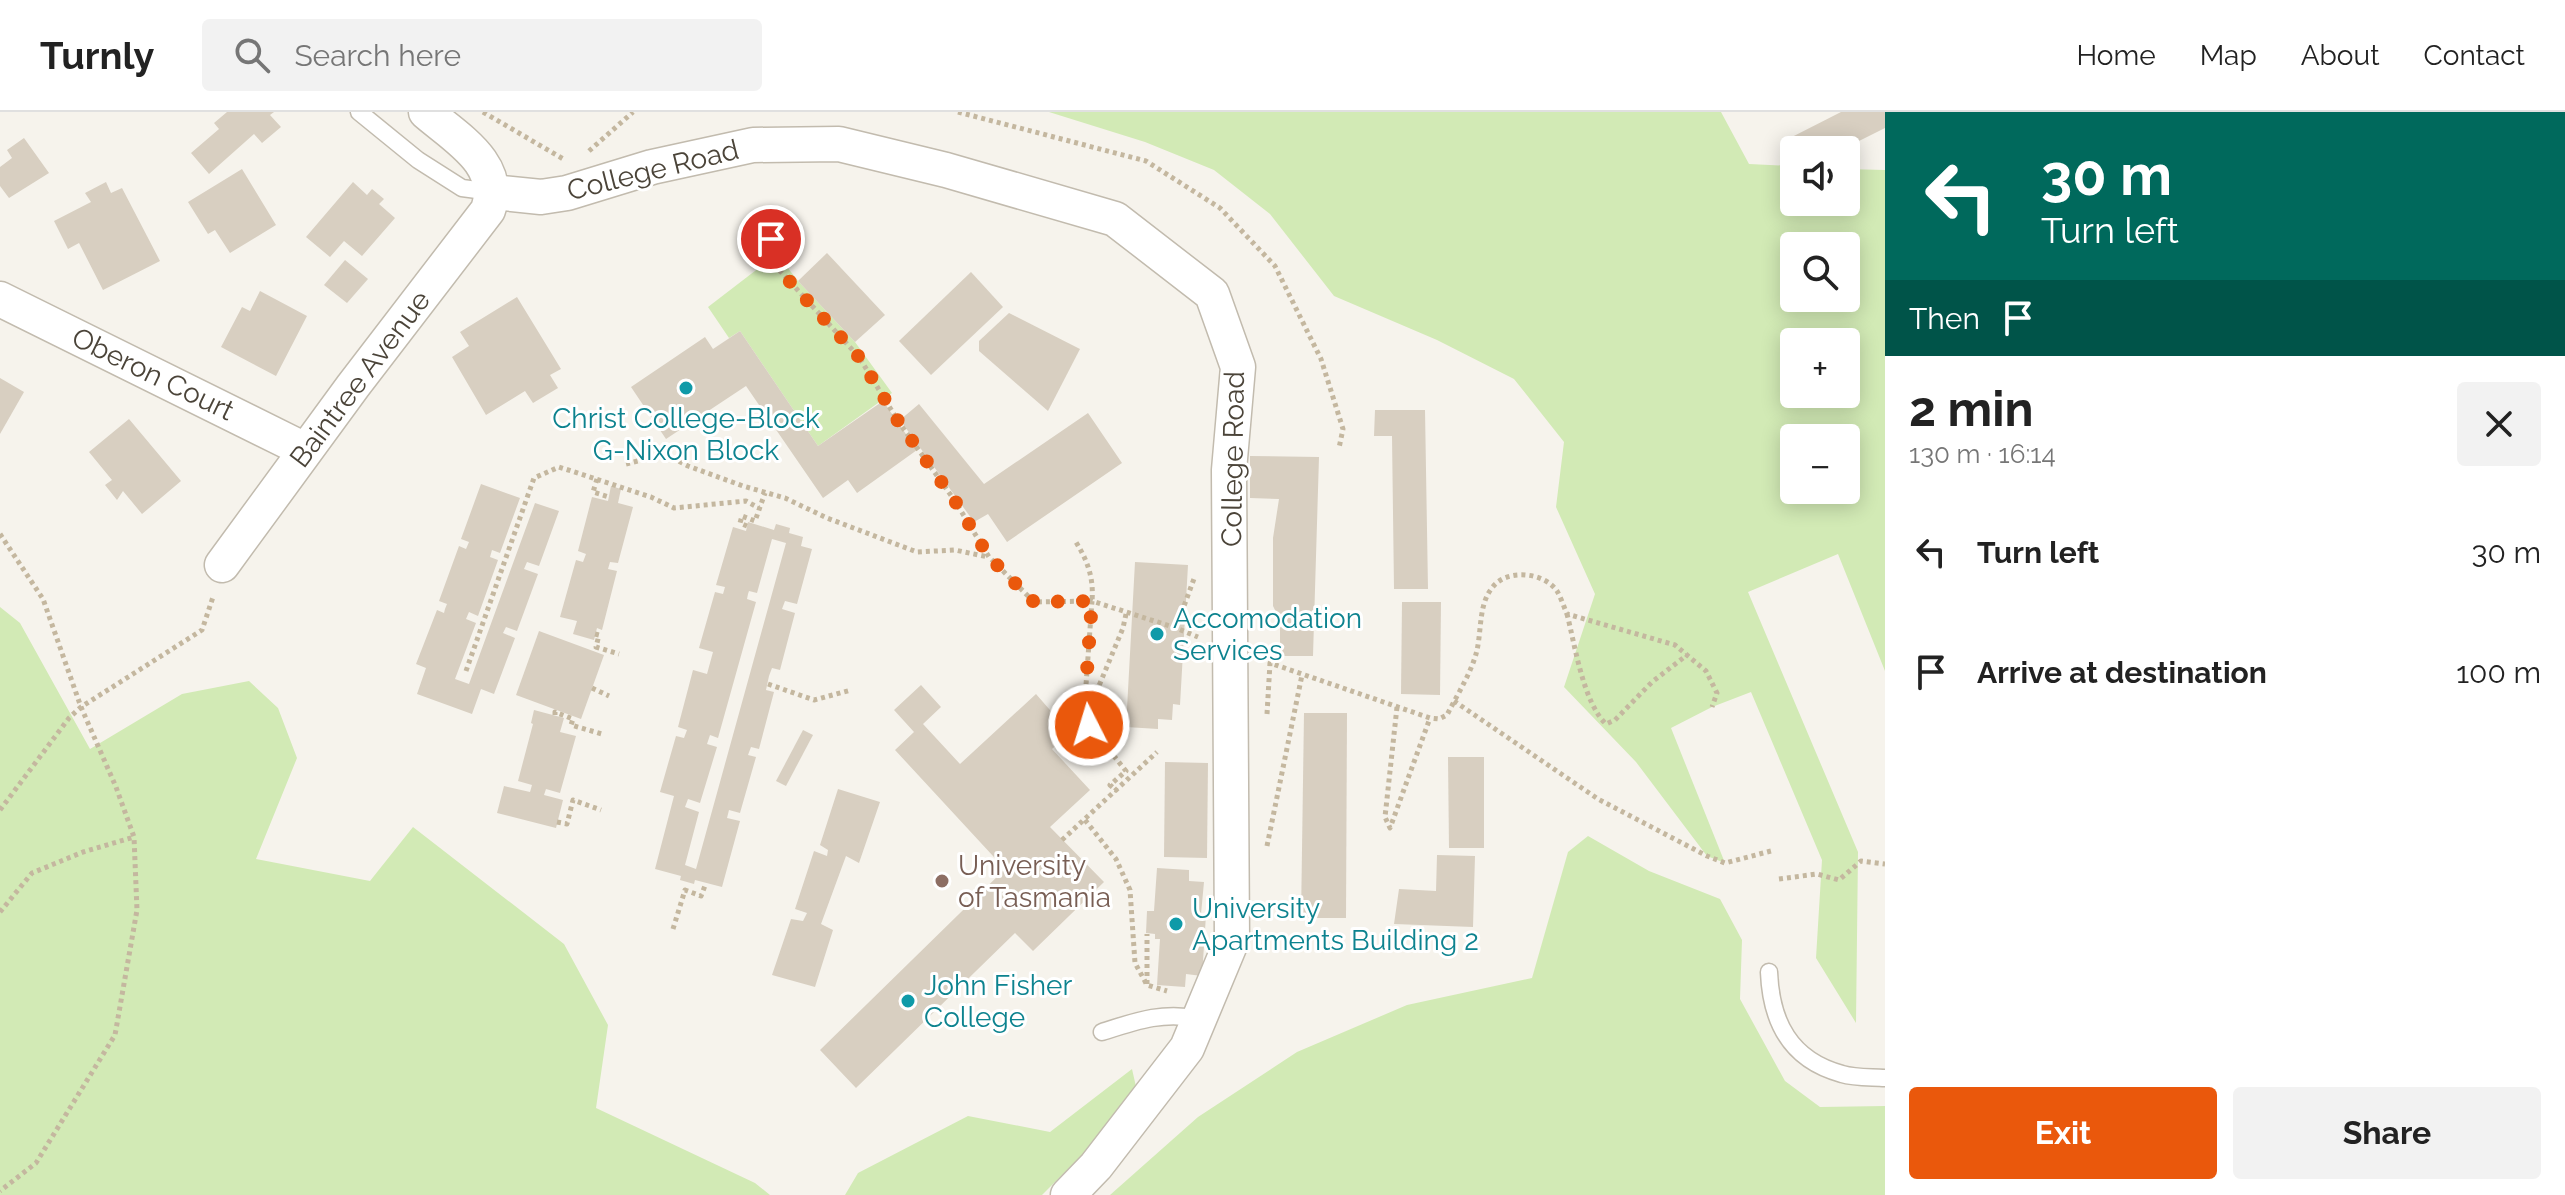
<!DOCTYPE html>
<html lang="en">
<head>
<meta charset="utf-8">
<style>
	body { margin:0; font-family:Raleway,sans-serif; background:#f2f2f2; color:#222; height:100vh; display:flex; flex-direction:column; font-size:30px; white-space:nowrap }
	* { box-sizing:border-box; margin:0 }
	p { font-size:26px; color:#767676 }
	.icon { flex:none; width:44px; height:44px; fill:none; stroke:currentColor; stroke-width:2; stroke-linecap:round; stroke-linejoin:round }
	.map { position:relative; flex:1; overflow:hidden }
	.panel { display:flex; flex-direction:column; background:#fff; width:680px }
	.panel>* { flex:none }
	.guide { background:#00695c; color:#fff; overflow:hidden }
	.fabs { position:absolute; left:1780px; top:24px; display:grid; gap:16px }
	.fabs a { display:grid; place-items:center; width:80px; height:80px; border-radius:8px; background:#fff; box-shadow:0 4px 20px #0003; font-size:40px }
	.pin { position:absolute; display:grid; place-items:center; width:68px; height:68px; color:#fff; margin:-34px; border:4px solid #fff; border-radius:50%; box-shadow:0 2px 8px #0007 }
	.me { position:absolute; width:88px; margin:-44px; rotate:355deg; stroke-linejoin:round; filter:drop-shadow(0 0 6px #0008) }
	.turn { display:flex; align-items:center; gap:28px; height:168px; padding:0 24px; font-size:36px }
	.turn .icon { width:104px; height:104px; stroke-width:2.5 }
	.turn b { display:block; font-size:56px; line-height:68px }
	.then { display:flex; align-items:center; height:76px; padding:0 24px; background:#0003; gap:16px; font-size:30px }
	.round { display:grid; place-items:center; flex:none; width:84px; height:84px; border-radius:8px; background:#f2f2f2 }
	.summary { display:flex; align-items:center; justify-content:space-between; height:136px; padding:0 24px }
	h1 { font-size:48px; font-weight:700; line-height:60px }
	.cta { display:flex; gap:16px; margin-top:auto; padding:16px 24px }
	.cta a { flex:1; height:92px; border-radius:8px; background:#ea580c; color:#fff; font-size:32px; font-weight:700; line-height:92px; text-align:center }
	.cta a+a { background:#f2f2f2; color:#222 }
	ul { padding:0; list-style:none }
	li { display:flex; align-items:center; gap:24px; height:120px; padding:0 24px }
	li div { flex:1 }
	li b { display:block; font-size:30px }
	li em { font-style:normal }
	header { display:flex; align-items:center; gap:48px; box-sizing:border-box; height:112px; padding:0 40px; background:#fff; border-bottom:2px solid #e0e0e0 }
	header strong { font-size:38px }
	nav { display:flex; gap:44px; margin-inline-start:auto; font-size:28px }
	.search { width:560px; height:72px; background:#f2f2f2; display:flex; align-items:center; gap:20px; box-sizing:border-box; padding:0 28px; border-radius:8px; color:#767676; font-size:30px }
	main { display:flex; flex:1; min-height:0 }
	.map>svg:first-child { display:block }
	.green { fill:#d2eab5; fill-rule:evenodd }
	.building { fill:#d8cfc1; fill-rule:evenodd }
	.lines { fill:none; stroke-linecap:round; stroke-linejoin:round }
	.service-casing { stroke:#c2bbae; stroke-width:19 }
	.minor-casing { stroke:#c2bbae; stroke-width:37 }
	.path { stroke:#c4b79f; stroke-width:5; stroke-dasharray:4 4; stroke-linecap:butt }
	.service { stroke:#fff; stroke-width:16 }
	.minor { stroke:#fff; stroke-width:34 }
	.route { stroke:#ea580c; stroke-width:14; stroke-dasharray:0 25.2 }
	.culture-dot { fill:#0f9aa8; stroke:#fff; stroke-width:3 }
	.education-dot { fill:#8d6e63; stroke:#fff; stroke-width:3 }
	.labels { text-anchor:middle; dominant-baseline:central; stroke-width:6; stroke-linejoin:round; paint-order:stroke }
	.street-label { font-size:28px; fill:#4b4439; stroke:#fff }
	.culture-label { font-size:28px; fill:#0d838f; stroke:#fff; text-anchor:start }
	.education-label { font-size:28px; fill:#785e54; stroke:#fff; text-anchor:start }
</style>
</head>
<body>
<header>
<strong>Turnly</strong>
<div class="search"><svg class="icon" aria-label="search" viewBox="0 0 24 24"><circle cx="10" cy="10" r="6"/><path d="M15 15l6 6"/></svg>Search here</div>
<nav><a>Home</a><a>Map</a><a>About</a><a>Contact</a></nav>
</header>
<main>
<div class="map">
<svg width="1885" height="1083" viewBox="0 0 1885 1083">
	<rect width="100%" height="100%" fill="#f6f3ec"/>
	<!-- green -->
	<g class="green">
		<path d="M1049 0H1721L1749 52 1794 54V90H1846V57L1885 58V559L1838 442 1748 480 1858 740 1856 911 1816 846 1822 748 1751 580 1712 595 1671 616 1725 751 1707 744 1636 650 1564 575 1595 482 1556 395 1564 330 1514 267 1437 228 1334 184 1270 102 1214 58 1145 30ZM1846 134V186H1794V134ZM1794 230H1846V282H1794ZM1794 326H1846V378H1794Z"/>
		<path d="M777 142 798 169 855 230 892 281 818 334 740 219 729 226 708 195Z"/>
		<path d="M0 495 20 511 90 637 182 582 249 569 278 596 297 646 256 747 370 769 413 715 564 832 608 913 596 996 755 1071 770 1083H0Z"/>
		<path d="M1588 724 1649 759 1720 787 1742 828 1740 887 1785 969 1820 995 1885 994V1083H1110L1198 1005 1297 940 1407 893 1532 866 1568 740Z"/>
		<path d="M1132 957 1137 979 1093 1032 1042 1083H845L858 1061 968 1004 1050 1020Z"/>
	</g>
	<!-- building -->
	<g class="building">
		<path d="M227 0H274L270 3 281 15 262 31 254 22 209 62 191 41 219 17 214 11Z"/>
		<path d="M1841 0H1885V16L1841 38H1794V43L1786 28Z"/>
		<path d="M24 26 49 61 9 86 0 74V55L12 46 7 38Z"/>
		<path d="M242 57 276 113 230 141 215 118 208 122 188 90Z"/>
		<path d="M106 70 111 81 122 76 160 149 103 178 79 131 68 137 54 109 91 90 85 81Z"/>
		<path d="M353 70 367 83 372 77 384 87 379 92 395 106 362 144 344 129 330 145 306 125Z"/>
		<path d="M827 141 885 203 855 230 798 169Z"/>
		<path d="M345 148 368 167 347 191 324 173Z"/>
		<path d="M971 160 1003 195 931 263 899 229Z"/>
		<path d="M260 179 307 204 276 264 221 235 242 195 250 199Z"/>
		<path d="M517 185 561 257 550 263 558 276 533 291 525 279 486 303 452 245 469 234 460 220Z"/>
		<path d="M1009 201 1080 237 1048 299 979 239V229Z"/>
		<path d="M740 219 818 334 883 289 917 338 857 381 848 368 823 386 746 274 666 327 631 275 705 225 713 237Z"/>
		<path d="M0 266 24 280 0 322Z"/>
		<path d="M919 292 984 372 1088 301 1122 351 1007 430 988 402 974 410 900 308Z"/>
		<path d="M1375 298H1425L1428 477H1394L1392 324H1374Z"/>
		<path d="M129 307 181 369 142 402 123 379 117 388 105 373 112 368 89 340Z"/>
		<path d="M1250 344 1319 345 1313 544H1280V508L1273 494V426L1279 387 1250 386Z"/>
		<path d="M481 372 520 386 500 441 492 438 490 445 498 448 478 504 469 500 466 507 476 511 455 567 469 572 535 391 559 399 539 454 527 450 524 457 538 462 517 519 506 515 503 521 515 526 494 582 481 577 472 602 417 582 426 556 416 552 437 498 444 501 445 497 447 492 439 489 459 434 466 437 469 430 461 427Z"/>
		<path d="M611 374 621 377 618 391 633 395 618 451 610 450 608 457 617 459 602 518 597 516 594 528 573 522 577 509 560 505 576 448 583 450 586 442 578 439 592 385 608 389Z"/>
		<path d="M748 410 774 418 776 412 790 416 789 421 803 425 801 434 812 437 797 492 785 489 782 497 795 501 780 558 772 556 769 564 766 578 774 580 759 637 751 635 748 643 756 645 740 701 729 698 727 706 740 709 722 775 695 768 694 772 680 768 681 764 655 757 674 684 660 680 676 624 684 626 687 618 678 615 693 558 707 562 713 540 699 536 715 480 723 482 725 475 716 473 733 415 746 419ZM772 427 786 431 696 757 685 753 699 700 685 695 688 687 700 691 717 635 707 632 710 623 718 626 756 490 747 487 748 482 749 479 757 481Z"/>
		<path d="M1135 450 1188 453 1180 593 1173 592 1172 608 1158 607V617L1126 615Z"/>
		<path d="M1402 490H1441L1440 583 1401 582Z"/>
		<path d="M539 519 604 543 581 607 516 583Z"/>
		<path d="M921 573 941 595 923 612 960 652 1036 582 1070 621 1052 637 1090 678 1050 715 1104 770 1033 839 1015 821 856 976 820 938 1005 757 895 638 914 620 894 598Z"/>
		<path d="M534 598 564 606 560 620 576 624 560 681 546 677 544 683 563 688 556 716 497 701 504 674 530 680 532 673 518 669 533 612 531 611Z"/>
		<path d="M1304 601H1347L1346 806H1301Z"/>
		<path d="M803 618 813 623 786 674 776 669Z"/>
		<path d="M1448 645H1484V736H1449Z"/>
		<path d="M1165 650 1208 651 1207 746 1164 745Z"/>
		<path d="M838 677 880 690 859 751 846 744 821 812 833 818 815 875 772 863 791 807 803 809 807 801 795 797 814 739 827 744 828 738 820 733Z"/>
		<path d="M1437 743 1475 744 1473 815 1394 812 1399 777 1436 779Z"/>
		<path d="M1157 756 1189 758V769L1204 770 1201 802 1206 803 1202 864 1186 862 1185 875 1157 873 1160 827H1155V822L1146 821 1147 799H1154Z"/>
	</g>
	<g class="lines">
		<!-- service casing -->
		<g class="service-casing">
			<g id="service">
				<path d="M359 0 418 48 462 76 492 80"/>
				<path d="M1769 860C1771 910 1790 948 1842 962 1855 966 1871 965 1885 966"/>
				<path d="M1102 920C1136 909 1164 899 1199 907"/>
			</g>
		</g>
		<!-- minor casing -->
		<g class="minor-casing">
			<g id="minor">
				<path d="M493 80 541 85 567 81 652 55 753 33 839 32 946 58 1115 107 1212 182 1238 255 1229 358 1232 828 1187 936 1096 1054 1068 1083"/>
				<path d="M0 187 305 338"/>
				<path d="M222 453 353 274 488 98C504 52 456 26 426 0"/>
			</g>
		</g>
		<!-- path -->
		<g class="path">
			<path d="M483 0 565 48"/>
			<path d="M958 0 1146 49 1220 96 1275 154 1321 247 1343 317 1339 336"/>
			<path d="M589 39 633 0"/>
			<path d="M773 106 770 148 859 245 898 309 955 389 989 445 1034 490 1092 489C1094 465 1087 447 1074 427"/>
			<path d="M626 352 665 342 688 354 743 374 785 386 827 406 917 440 955 438 988 445"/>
			<path d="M597 367 593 380 609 385"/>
			<path d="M747 414 740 411 742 404 755 409 765 381"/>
			<path d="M0 422 43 487 81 595 116 675 134 725 137 798 115 923 36 1051 0 1079"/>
			<path d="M1126 502 1123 516 1086 605 1084 601 1092 489 1176 516 1198 525"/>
			<path d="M1567 502C1575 533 1583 590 1606 612L1615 608 1652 570 1687 543"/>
			<path d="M1176 516 1195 464"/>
			<path d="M595 522 599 523 596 535 619 542"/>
			<path d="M466 559 534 366 559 355 651 385 674 396 746 389 759 396"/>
			<path d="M768 572 814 588 851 578"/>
			<path d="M592 576 609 584"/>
			<path d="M1454 589 1598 687 1707 744 1725 751 1771 739"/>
			<path d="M1397 595 1385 705 1390 716 1430 606"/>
			<path d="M1267 602 1270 551 1430 606 1439 607 1447 603C1457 583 1470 563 1476 542 1482 521 1478 493 1492 476 1506 456 1544 460 1557 479 1561 486 1564 495 1567 502L1675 533 1706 559 1717 581 1712 595"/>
			<path d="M555 603V600L573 607 571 613 602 622"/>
			<path d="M1086 605 1089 613 1126 659 1110 673 1117 679"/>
			<path d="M0 698 69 606 81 595 202 518 213 485"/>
			<path d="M1085 708 1116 747 1130 778 1135 851 1147 873 1167 879"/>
			<path d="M557 710 567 712 573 688 601 698"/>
			<path d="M1062 728 1157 640"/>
			<path d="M1267 734 1302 563"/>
			<path d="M1779 767 1817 762 1839 768 1861 749 1885 752"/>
			<path d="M0 800 32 761 83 740 134 725"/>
			<path d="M673 817 685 778 701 784 706 771"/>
			<path d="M1147 872V822"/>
		</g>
		<!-- service -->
		<use href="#service" class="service"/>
		<!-- minor -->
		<use href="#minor" class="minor"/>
	</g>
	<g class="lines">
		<!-- route -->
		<path class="route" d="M771 127 770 148 859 245 898 309 955 389 989 445 1034 490 1092 489 1084 601 1089 613"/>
	</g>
	<!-- markers -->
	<g class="culture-dot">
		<circle cx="686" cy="276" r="8"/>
		<circle cx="1157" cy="522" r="8"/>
		<circle cx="1176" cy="812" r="8"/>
		<circle cx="908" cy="889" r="8"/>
	</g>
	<circle class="education-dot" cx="942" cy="769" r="8"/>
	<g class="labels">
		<!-- street labels -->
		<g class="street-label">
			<text transform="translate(653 58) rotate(-14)">College Road</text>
			<text transform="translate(153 262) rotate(26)">Oberon Court</text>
			<text transform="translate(360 267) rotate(-53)">Baintree Avenue</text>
			<text transform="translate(1233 347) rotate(-89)">College Road</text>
		</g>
		<!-- culture labels -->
		<g class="culture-label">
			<text x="686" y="306" text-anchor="middle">Christ College-Block<tspan x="686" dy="32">G-Nixon Block</tspan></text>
			<text x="1173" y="506">Accomodation<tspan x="1173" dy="32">Services</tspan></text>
			<text x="1192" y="796">University<tspan x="1192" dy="32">Apartments Building 2</tspan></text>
			<text x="924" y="873">John Fisher<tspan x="924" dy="32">College</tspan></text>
		</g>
		<!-- education labels -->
		<g class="education-label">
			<text x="958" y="753">University<tspan x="958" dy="32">of Tasmania</tspan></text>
		</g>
	</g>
</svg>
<div class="fabs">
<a><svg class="icon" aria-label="sound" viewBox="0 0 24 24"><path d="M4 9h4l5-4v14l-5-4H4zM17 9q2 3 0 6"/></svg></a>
<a><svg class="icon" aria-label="search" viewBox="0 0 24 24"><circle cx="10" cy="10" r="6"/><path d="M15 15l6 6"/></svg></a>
<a>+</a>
<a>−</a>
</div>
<div class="pin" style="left:771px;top:127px;background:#d93025"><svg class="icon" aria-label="arrive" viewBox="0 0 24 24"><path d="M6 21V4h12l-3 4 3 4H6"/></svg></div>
<svg class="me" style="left:1089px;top:613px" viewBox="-20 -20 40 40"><circle r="17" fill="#ea580c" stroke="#fff" stroke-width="3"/><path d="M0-11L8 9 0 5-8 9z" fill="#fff"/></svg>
</div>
<section class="panel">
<div class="guide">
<div class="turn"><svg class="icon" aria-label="left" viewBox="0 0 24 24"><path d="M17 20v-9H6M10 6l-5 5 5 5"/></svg><div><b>30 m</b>Turn left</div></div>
<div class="then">Then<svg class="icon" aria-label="arrive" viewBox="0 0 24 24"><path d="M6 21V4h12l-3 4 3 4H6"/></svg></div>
</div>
<div class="summary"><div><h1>2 min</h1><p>130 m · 16:14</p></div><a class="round"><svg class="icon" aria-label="close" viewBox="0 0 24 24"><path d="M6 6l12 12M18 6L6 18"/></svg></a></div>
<ul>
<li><svg class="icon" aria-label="left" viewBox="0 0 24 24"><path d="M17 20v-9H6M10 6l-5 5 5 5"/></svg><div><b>Turn left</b></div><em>30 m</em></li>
<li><svg class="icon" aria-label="arrive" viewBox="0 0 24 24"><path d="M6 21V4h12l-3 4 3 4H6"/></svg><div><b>Arrive at destination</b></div><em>100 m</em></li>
</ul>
<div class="cta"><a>Exit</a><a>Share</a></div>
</section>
</main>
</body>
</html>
